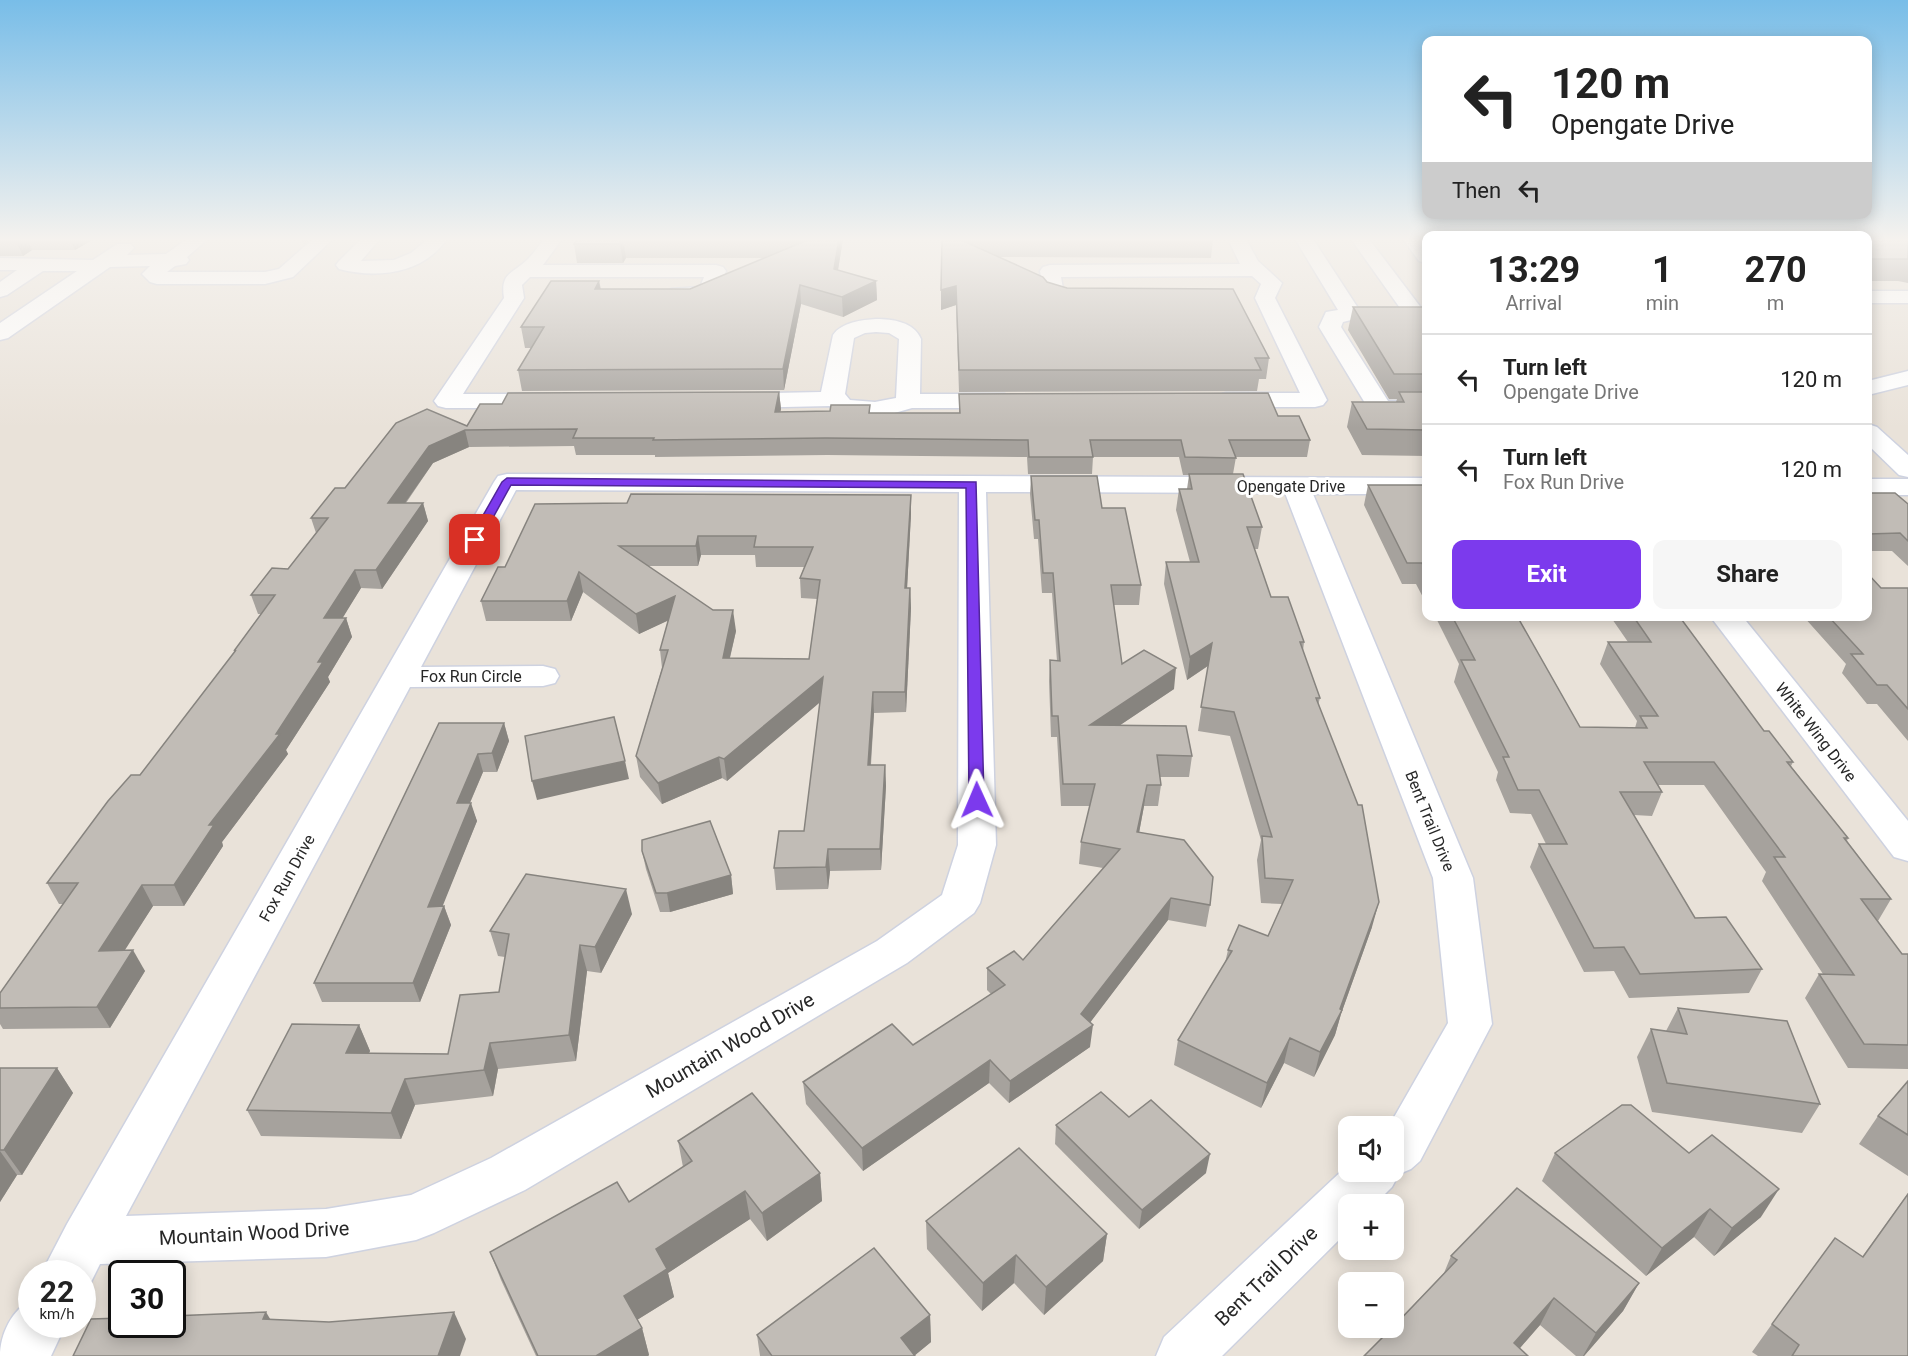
<!DOCTYPE html>
<html lang="en">
<head>
<meta charset="utf-8">
<style>
	body { margin:0; font-family:Roboto,sans-serif; background:#f6f6f6; color:#222; height:100vh; display:flex; flex-direction:column; font-size:22px; white-space:nowrap }
	* { box-sizing:border-box; margin:0 }
	p { font-size:20px; color:#767676 }
	.icon { flex:none; width:33px; height:33px; fill:none; stroke:currentColor; stroke-width:2; stroke-linecap:round; stroke-linejoin:round }
	.map { position:relative; flex:1; overflow:hidden }
	.details { position:absolute; left:1422px; top:231px; width:450px; height:390px; display:flex; flex-direction:column; background:#fff; border-radius:12px; box-shadow:0 3px 15px #0003 }
	.details>* { flex:none }
	.hud { position:absolute; left:1422px; top:36px; width:450px; height:183px; border-radius:12px; box-shadow:0 3px 15px #0003; background:#fff; color:#222; overflow:hidden }
	.buttons { position:absolute; left:1338px; top:1116px; display:grid; gap:12px }
	.buttons a { display:grid; place-items:center; width:66px; height:66px; border-radius:12px; background:#fff; box-shadow:0 3px 15px #0003; font-size:30px }
	.speed { position:absolute; left:18px; top:1260px; display:flex; gap:12px; font-size:30px; font-weight:700; text-align:center }
	.speed>* { display:grid; place-content:center; width:78px; height:78px; border-radius:50%; background:#fff; box-shadow:0 3px 15px #0003; line-height:1 }
	.speed small { font-size:15px; font-weight:400 }
	.speed .limit { border:3px solid #111; border-radius:9px; background:#fff; color:#111 }
	.pin { position:absolute; display:grid; place-items:center; width:51px; height:51px; color:#fff; margin:-26px; border-radius:12px; box-shadow:0 3px 9px #0006 }
	.me { position:absolute; width:66px; margin:-33px; rotate:359deg; stroke-linejoin:round; filter:drop-shadow(0 0 4px #0008) }
	.turn { display:flex; align-items:center; gap:21px; height:126px; padding:0 30px; font-size:27px }
	.turn .icon { width:78px; height:78px; stroke-width:2.5 }
	.turn b { display:block; font-size:42px; line-height:51px }
	.then { display:flex; align-items:center; height:57px; padding:0 30px; background:#0003; gap:12px; font-size:22px }
	.eta { display:flex; justify-content:space-evenly; align-items:center; height:102px; text-align:center }
	.eta b { font-size:36px; font-weight:700; line-height:42px }
	.primary-button { display:flex; gap:12px; margin-top:auto; padding:12px 30px }
	.primary-button a { flex:1; height:69px; border-radius:12px; background:#7c3aed; color:#fff; font-size:24px; font-weight:700; line-height:69px; text-align:center }
	.primary-button a+a { background:#f6f6f6; color:#222 }
	ul { padding:0; list-style:none }
	li { display:flex; align-items:center; gap:18px; height:90px; padding:0 30px; border-top:2px solid #e0e0e0 }
	li div { flex:1 }
	li b { display:block; font-size:22px }
	li em { font-style:normal }
	.map>svg:first-child { display:block }
	.lines { fill:none; stroke-linecap:round; stroke-linejoin:round }
	.minor-tunnel { stroke:#c2bdb5; stroke-width:22; stroke-dasharray:22 10; stroke-linecap:butt }
	.minor-casing { stroke:#ced2e0; stroke-width:3 }
	.minor { fill:#fff; fill-rule:evenodd }
	.wall { fill:#a6a29d; fill-rule:evenodd }
	.shaded-wall { fill:#87847f }
	.building { fill:#c1bcb6; stroke:#87847f; stroke-width:1.5; fill-rule:evenodd }
	.route { fill:#7c3aed; stroke:#51269a; stroke-width:1.5 }
	.labels { text-anchor:middle; dominant-baseline:central; stroke-width:6; stroke-linejoin:round; paint-order:stroke }
	.street-label { font-size:16px; fill:#272727; stroke:#fff }
	.near-street-label { font-size:20px; fill:#272727; stroke:#fff }
</style>
</head>
<body>
<div class="map">
<svg width="1908" height="1356" viewBox="0 0 1908 1356">
	<rect width="100%" height="100%" fill="#e9e2d9"/>
	<g class="lines">
		<!-- minor-tunnel -->
		<path class="minor-tunnel" d="M302 242 306 239"/>
		<!-- minor casing -->
		<g class="minor-casing">
			<g id="minor">
				<path d="M187 239H208L187 257 189 260 186 264 175 266 167 272H265L279 269 313 239H333L293 277 265 284H157L150 282 142 274 150 266 110 267 8 338 0 340V323L77 271H43L7 295 0 297V282L17 270H0V258L93 260 117 244H131L134 248 127 255 166 254Z"/>
				<path d="M361 239H380L361 261 394 260 411 253 428 239H447C423 274 377 279 339 269L336 265 339 261Z"/>
				<path d="M544 239H562L543 265H716L723 267 726 271 715 297C702 301 684 301 671 297L668 293 671 289 700 287 704 277H530L522 285 524 298 463 394H548L556 396 560 401 556 406 548 408H446L438 406 434 401 504 298C500 272 513 274 528 259 534 253 539 245 544 239Z"/>
				<path d="M1228 239H1246L1258 261 1282 283 1275 298 1327 400 1323 405 1315 407H1226L1218 405 1214 400 1218 395 1226 393H1300L1255 298 1261 284 1252 276 1061 277 1063 289 1094 291 1097 295 1094 299C1080 303 1061 303 1047 299L1044 295 1040 271 1043 267 1050 265 1240 264Z"/>
				<path d="M1295 239H1313L1358 308H1400L1351 239H1369L1422 309H1426V321L1351 320 1343 322 1341 327 1388 401H1426V415H1380L1371 413 1319 327 1326 312 1338 310Z"/>
				<path d="M1403 239H1422L1426 245V263L1419 261Z"/>
				<rect x="1868" y="291" width="40" height="12"/>
				<path d="M876 319C893 319 914 322 921 339L920 394H1004L1012 396 1016 401 1012 406 1004 408H912L884 416 866 417 840 412 832 410 830 406 735 408 727 406 723 401 727 396 735 394 821 392 833 335C842 322 862 320 876 319ZM876 332 889 333 899 339 896 398 875 402 850 400 845 394 854 338 865 333Z"/>
				<path d="M1908 371V385L1868 395V381Z"/>
				<path d="M1868 424 1877 427 1908 455V477L1899 475 1868 445Z"/>
				<path d="M507 474 1426 478V494H1313L1473 878 1492 1024 1420 1161 1411 1169 1399 1174 1392 1187 1375 1204H1348V1231L1222 1356H1156L1164 1337 1348 1165V1172H1394V1126H1389L1448 1023 1433 878 1285 493 986 492 996 845 980 903 974 913 907 963 525 1190 434 1233 416 1240 326 1257 100 1264 86 1292 82 1293V1274H41L67 1224 494 482 498 476ZM516 490 959 492 958 845 942 895 877 941 491 1158 411 1195 326 1209 126 1216 410 687 543 686 555 683 559 676 555 669 543 666 421 667Z"/>
				<rect x="1868" y="479" width="40" height="16"/>
				<path d="M1710 616H1742L1908 821V861L1894 857Z"/>
				<path d="M32 1301V1324H66L51 1356H0C0 1335 12 1308 32 1301Z"/>
			</g>
		</g>
		<!-- minor -->
		<use href="#minor" class="minor"/>
	</g>
	<!-- wall -->
	<g class="wall">
		<path d="M0 239H94L75 250H32L23 256H0Z"/>
		<path d="M578 239H843L838 270 876 281 877 300 843 317 801 304 784 390 522 391 518 370 532 348H525L521 327 599 281 601 289H690L766 258H626L623 263H577L574 244Z"/>
		<path d="M942 239H1213L1211 258 998 257 1047 282 1269 358 1266 379H1259L1257 391 959 392 956 305 941 310Z"/>
		<path d="M1868 239H1908V283L1898 281H1868Z"/>
		<path d="M1353 307H1426V456L1362 455 1347 427 1352 402H1396L1397 399H1389L1348 330Z"/>
		<path d="M779 392 781 409 780 412 830 411 870 405V413H959V394L1278 416 1310 440 1307 457H1236L1233 474 1262 527 1258 549H1254L1271 597 1304 642 1303 651 1320 698 1318 705 1372 927 1341 1014 1335 1035 1314 1077 1284 1063 1261 1108 1174 1065 1178 1040 1225 963 1228 950 1268 936 1282 904 1261 903 1257 860 1261 840 1230 736 1198 731 1208 666 1187 680 1164 584 1166 562H1190L1176 510 1179 489H1187L1189 475H1183L1179 457H1093L1092 474H1028L1027 457 827 455 655 457V455H576L574 446 469 447 433 463 406 503H423L428 521 382 589 361 588 342 618H346L352 637 328 677 330 682 286 750 288 754 222 842 223 846 184 906H153L124 950 145 971 110 1028 3 1029 0 1024V993L63 904H59L47 883 140 775 235 652 234 651 261 614H258L251 595 288 569 316 533 311 518 345 488 467 426 502 404Z"/>
		<path d="M1031 476 1102 508 1141 585 1139 605H1114L1122 664 1174 689 1120 725 1192 756 1189 777H1160L1161 785 1158 806H1144L1139 833 1210 905 1206 927 1168 920 1090 1022V1047L1009 1103 989 1083 863 1171 806 1104 803 1082 913 1045 991 994 987 990V968L1023 960 1103 868 1079 864 1081 842 1090 806H1061L1057 737H1051L1049 681 1050 660 1057 661 1052 593H1042L1038 539H1034L1030 494Z"/>
		<path d="M1368 485 1426 488V603L1416 584H1402L1364 505Z"/>
		<path d="M1868 493 1908 504V566L1892 551H1868Z"/>
		<path d="M911 495V514L907 588H910L911 608 906 712 874 713 871 765H885L886 786 881 870 830 871 828 889 776 890 774 868 804 831 820 702 727 781 722 778 662 804 640 777 636 756 662 668 660 650 668 620 639 634 583 592 571 621H486L481 601 505 567 627 503ZM701 555H755L756 567H804L800 578 801 598 817 599 809 659 730 658 736 631 647 566H698Z"/>
		<path d="M1881 588H1908V741L1877 704H1867L1842 673 1846 664 1803 616H1868Z"/>
		<path d="M1435 616H1517L1580 727 1635 728 1637 721 1600 664 1608 642H1628L1610 616H1679L1764 731 1793 762 1791 766 1848 838 1847 841 1891 899 1878 921 1902 954H1908V1069L1848 1068 1805 998 1819 974H1823L1762 881 1766 872 1704 785H1658L1662 792 1652 816 1634 815 1695 918 1762 969 1749 993 1629 998 1614 971 1584 972 1530 867 1539 844H1546L1531 814 1510 813 1496 780 1498 772 1454 682 1459 664Z"/>
		<path d="M439 723H504L509 741 497 772H483L470 803 477 821 442 906H444L451 925 420 1002H322L314 983Z"/>
		<path d="M642 851 731 875 733 894 670 912H660L646 869Z"/>
		<path d="M632 914 601 973 587 971 576 1061 498 1069 493 1096 415 1105 401 1139 261 1136 247 1110 359 1025 370 1051 369 1053 448 1054 499 992 505 957 498 956 490 931Z"/>
		<path d="M1678 1008 1820 1104 1802 1133 1652 1112 1637 1057 1651 1029 1666 1031Z"/>
		<path d="M0 1068H57L73 1093 22 1175H17L0 1202Z"/>
		<path d="M1908 1081V1176L1859 1144 1878 1116Z"/>
		<path d="M1129 1117 1206 1173 1139 1229 1055 1144 1056 1125Z"/>
		<path d="M678 1141 820 1173 822 1201 767 1241 750 1219 668 1273 674 1297 637 1320 642 1328 649 1355 648 1356H536L501 1280 490 1252 629 1202 683 1167Z"/>
		<path d="M1555 1153 1761 1217 1714 1256 1694 1237 1646 1276 1542 1181Z"/>
		<path d="M1908 1193V1356H1758L1752 1352 1772 1324 1862 1257Z"/>
		<path d="M926 1221 1107 1234 1103 1261 1044 1315 1014 1283 982 1311 927 1249Z"/>
		<path d="M1451 1256 1639 1283 1623 1311 1584 1356H1576L1540 1325 1520 1348 1364 1356 1444 1273Z"/>
		<path d="M930 1315 931 1342 915 1355V1356H760L757 1335Z"/>
	</g>
	<!-- shaded-wall -->
	<g class="shaded-wall">
		<path d="M15 239H27L32 250 23 256Z"/>
		<path d="M70 239H94L75 250Z"/>
		<path d="M623 239 626 258 623 263 620 244Z"/>
		<path d="M839 239H843L835 288 834 269Z"/>
		<path d="M599 281 602 301 595 289Z"/>
		<path d="M876 281 877 300 843 317 842 297Z"/>
		<path d="M800 285 801 304 784 390 783 369Z"/>
		<path d="M956 286V305L941 310V290Z"/>
		<path d="M779 392 781 409 777 428 775 412Z"/>
		<path d="M465 430 469 447 433 463 393 520 388 503 429 446Z"/>
		<path d="M911 495V514L906 608 905 588Z"/>
		<path d="M423 503 428 521 382 589 376 570Z"/>
		<path d="M698 536 701 555 698 566 696 546Z"/>
		<path d="M355 570 361 588 331 637 324 618Z"/>
		<path d="M579 572 583 592 571 621 567 601Z"/>
		<path d="M910 588 911 608 906 712 905 692Z"/>
		<path d="M675 596 678 616 639 634 636 614Z"/>
		<path d="M733 610 736 631 725 678 723 658Z"/>
		<path d="M346 618 352 637 328 677 330 682 286 750 288 754 222 842 223 846 184 906 174 885 209 825 276 734 318 662Z"/>
		<path d="M1212 643 1209 665 1187 680 1190 657Z"/>
		<path d="M1176 668 1174 689 1089 746 1090 725Z"/>
		<path d="M823 677 825 698 727 781 724 759Z"/>
		<path d="M873 692 874 713 869 786 868 765Z"/>
		<path d="M504 723 509 741 497 772 492 753Z"/>
		<path d="M478 754 483 772 462 821 457 803Z"/>
		<path d="M719 757 722 778 662 804 658 783Z"/>
		<path d="M625 761 629 779 537 800 532 781Z"/>
		<path d="M885 765 886 786 881 870 880 849Z"/>
		<path d="M1147 785 1144 806 1135 854 1137 832Z"/>
		<path d="M471 803 477 821 435 925 428 907Z"/>
		<path d="M828 849 830 871 828 889 826 867Z"/>
		<path d="M731 875 733 894 670 912 667 893Z"/>
		<path d="M142 885 153 906 111 972 99 951Z"/>
		<path d="M626 889 632 914 601 973 595 947Z"/>
		<path d="M1171 898 1168 920 1083 1032 1093 1025 1090 1047 1009 1103 1010 1081 1081 1014Z"/>
		<path d="M1379 902 1372 927 1341 1014 1335 1035 1314 1077 1320 1052 1340 1009Z"/>
		<path d="M444 906 451 925 420 1002 413 983Z"/>
		<path d="M580 945 587 971 576 1061 569 1035Z"/>
		<path d="M133 950 145 971 110 1028 97 1007Z"/>
		<path d="M359 1025 370 1051 357 1078 346 1053Z"/>
		<path d="M1290 1038 1284 1063 1261 1108 1267 1083Z"/>
		<path d="M490 1043 498 1069 493 1096 484 1070Z"/>
		<path d="M990 1060 989 1083 863 1171 862 1148Z"/>
		<path d="M57 1068 73 1093 22 1175 4 1150Z"/>
		<path d="M405 1079 415 1105 401 1139 391 1113Z"/>
		<path d="M0 1151 17 1175 0 1202Z"/>
		<path d="M1210 1154 1206 1173 1139 1229 1142 1210Z"/>
		<path d="M820 1173 822 1201 767 1241 762 1213Z"/>
		<path d="M1779 1189 1761 1217 1714 1256 1732 1228Z"/>
		<path d="M745 1191 750 1219 668 1273 674 1297 632 1323 624 1296 656 1249Z"/>
		<path d="M1710 1209 1694 1237 1646 1276 1662 1248Z"/>
		<path d="M1107 1234 1103 1261 1044 1315 1046 1287Z"/>
		<path d="M1016 1255 1014 1283 982 1311 983 1283Z"/>
		<path d="M1639 1283 1623 1311 1584 1356H1583L1596 1333Z"/>
		<path d="M1554 1298 1540 1325 1513 1356 1514 1343Z"/>
		<path d="M266 1312 282 1339 263 1319Z"/>
		<path d="M454 1312 466 1339 460 1356H438Z"/>
		<path d="M930 1315 931 1342 914 1356 901 1338Z"/>
		<path d="M642 1328 649 1355 648 1356H596Z"/>
	</g>
	<!-- building -->
	<g class="building">
		<path d="M578 239H839L834 269 876 281 842 297 800 285 783 369 518 370 544 327H521L551 281H599L595 289H690L810 239H623L620 244H574Z"/>
		<path d="M942 239H959L1043 277 1047 282 1067 288 1233 289 1269 358H1255L1261 370H959L956 286 941 290Z"/>
		<path d="M1868 239 1878 241 1874 239H1908V259H1868Z"/>
		<path d="M1353 307H1426V374H1394Z"/>
		<path d="M779 392 775 412 830 411 831 405H870L869 413H960L959 394 1268 393 1278 416H1299L1310 440H1229L1236 458 1185 457 1181 440H1090L1093 457H1029L1028 440 826 438 653 440 654 438H573L577 429 465 430 429 446 388 503H423L376 570H355L324 618H346L318 662H323L276 734H280L209 825H214L174 885H142L99 951 133 950 97 1007 0 1008V993L78 883H47L108 801 131 775H140L236 650 234 651 275 595H251L272 568 288 569 328 518H311L335 488H345L396 423 427 409 467 426 480 404H502L508 393Z"/>
		<path d="M1399 392H1426V430L1367 429 1352 402H1404Z"/>
		<path d="M1189 474H1243L1262 527H1247L1271 597H1288L1304 642H1300L1320 698H1316L1358 805H1362L1379 902 1340 1009 1342 1010 1320 1052 1290 1038 1267 1083 1178 1040 1232 951 1228 950 1239 925 1268 936 1293 880 1265 878 1262 836 1272 837 1234 712 1201 707 1212 643 1190 657 1166 562H1199L1179 489H1192Z"/>
		<path d="M1031 476H1097L1102 508H1125L1141 585H1111L1122 664 1144 650 1176 668 1090 725 1186 726 1192 756 1157 755 1161 785H1147L1137 832 1184 840 1213 877 1210 905 1171 898 1081 1014 1093 1025 1010 1081 990 1060 862 1148 803 1082 892 1024 913 1045 1005 985 987 968 1014 951 1023 960 1120 849 1081 842 1095 784H1063L1058 716H1052L1050 660 1060 661 1053 573H1043L1039 520H1035Z"/>
		<path d="M1368 485H1425L1426 488V572L1422 563H1407Z"/>
		<path d="M1868 493H1895L1908 504V541L1900 533 1868 534Z"/>
		<path d="M631 494 911 495 905 588H910L905 692H873L868 765H885L880 849H828L826 867 774 868 779 831H804L823 677 724 759 719 757 658 783 636 756 668 650H660L675 596 636 614 579 572 567 601H481L498 567H505L535 504 627 503ZM698 536H756L754 547H813L800 578 820 580 809 659 723 658 733 610H713L619 546H696Z"/>
		<path d="M1868 574 1881 588H1908V709L1887 685H1877L1851 654H1863L1828 616H1868Z"/>
		<path d="M1452 616H1517L1580 727 1647 728 1640 716H1658L1608 642H1651L1633 616H1679L1764 731H1769L1793 762H1787L1848 838H1844L1891 899H1861L1902 954H1908V1045L1864 1044 1819 974 1854 975 1774 857H1785L1714 762H1644L1662 792H1620L1695 918 1726 917 1762 969 1640 974 1624 947 1594 948 1539 844H1567L1539 790H1518L1503 757H1509L1461 660H1475Z"/>
		<path d="M614 717 625 761 532 781 525 736Z"/>
		<path d="M439 723H504L492 753 478 754 457 803H471L428 907 444 906 413 983H314Z"/>
		<path d="M710 821 731 875 667 893H656L642 851V840Z"/>
		<path d="M526 874 626 889 595 947 580 945 569 1035 490 1043 484 1070 405 1079 391 1113 247 1110 292 1024 359 1025 346 1053 448 1054 460 995 499 992 509 934 490 931Z"/>
		<path d="M1678 1008 1787 1021 1820 1104 1667 1083 1651 1029 1687 1034Z"/>
		<path d="M0 1068H57L4 1150H0Z"/>
		<path d="M1908 1081V1135L1878 1116Z"/>
		<path d="M1101 1092 1129 1117 1151 1100 1210 1154 1142 1210 1056 1125Z"/>
		<path d="M752 1093 820 1173 762 1213 745 1191 656 1249 667 1269 624 1296 642 1328 596 1356H538L490 1252 617 1182 629 1202 692 1161 678 1141Z"/>
		<path d="M1622 1105H1631L1689 1153 1712 1135 1779 1189 1732 1228 1710 1209 1662 1248 1555 1153Z"/>
		<path d="M1019 1148 1107 1234 1046 1287 1016 1255 983 1283 926 1221Z"/>
		<path d="M1517 1188 1639 1283 1596 1333 1554 1298 1514 1343 1528 1356H1364L1392 1328H1394V1326L1457 1260 1451 1256Z"/>
		<path d="M1908 1194V1356H1792L1799 1345 1772 1324 1835 1238 1863 1257Z"/>
		<path d="M874 1248 930 1315 901 1338 915 1356H772L757 1335Z"/>
		<path d="M266 1312 263 1319 329 1322 454 1312 438 1356H73L91 1319 122 1318V1324H172V1316Z"/>
	</g>
	<!-- sky -->
	<linearGradient id="sky" x2="0" y2="1"><stop stop-color="#78bde8"/><stop offset="0.56" stop-color="#f5f2ee"/><stop offset="1" stop-color="#f5f2ee" stop-opacity="0"/></linearGradient>
	<rect width="1908" height="428" fill="url(#sky)"/>
	<!-- route -->
	<path class="route" d="M507 478 976 482 984 800 982 804 977 806 969 800 966 488 511 485 479 543H471L469 540 502 482Z"/>
	<g class="labels">
		<!-- street labels -->
		<g class="street-label">
			<text x="1291" y="486">Opengate Drive</text>
			<text x="471" y="676">Fox Run Circle</text>
			<text transform="translate(1816 732) rotate(52)">White Wing Drive</text>
			<text transform="translate(1430 821) rotate(68)">Bent Trail Drive</text>
			<text transform="translate(287 878) rotate(-61)">Fox Run Drive</text>
		</g>
		<!-- near-street labels -->
		<g class="near-street-label">
			<text transform="translate(730 1045) rotate(-30)">Mountain Wood Drive</text>
			<text transform="translate(254 1233) rotate(-3)">Mountain Wood Drive</text>
			<text transform="translate(1266 1276) rotate(-44)">Bent Trail Drive</text>
		</g>
	</g>
</svg>
<div class="buttons">
<a><svg class="icon" aria-label="sound" viewBox="0 0 24 24"><path d="M4 9h4l5-4v14l-5-4H4zM17 9q2 3 0 6"/></svg></a>
<a>+</a>
<a>−</a>
</div>
<div class="speed"><div>22<small>km/h</small></div><div class="limit">30</div></div>
<div class="pin" style="left:475px;top:540px;background:#d93025"><svg class="icon" aria-label="arrive" viewBox="0 0 24 24"><path d="M6 21V4h12l-3 4 3 4H6"/></svg></div>
<svg class="me" style="left:977px;top:800px" viewBox="-20 -20 40 40"><path d="M0-17L14 15 0 8-14 15z" fill="#7c3aed" stroke="#fff" stroke-width="4"/></svg>
<div class="hud">
<div class="turn"><svg class="icon" aria-label="left" viewBox="0 0 24 24"><path d="M17 20v-9H6M10 6l-5 5 5 5"/></svg><div><b>120 m</b>Opengate Drive</div></div>
<div class="then">Then<svg class="icon" aria-label="left" viewBox="0 0 24 24"><path d="M17 20v-9H6M10 6l-5 5 5 5"/></svg></div>
</div>
<section class="details">
<div class="eta">
<div><b>13:29</b><p>Arrival</p></div>
<div><b>1</b><p>min</p></div>
<div><b>270</b><p>m</p></div>
</div>
<ul>
<li><svg class="icon" aria-label="left" viewBox="0 0 24 24"><path d="M17 20v-9H6M10 6l-5 5 5 5"/></svg><div><b>Turn left</b><p>Opengate Drive</p></div><em>120 m</em></li>
<li><svg class="icon" aria-label="left" viewBox="0 0 24 24"><path d="M17 20v-9H6M10 6l-5 5 5 5"/></svg><div><b>Turn left</b><p>Fox Run Drive</p></div><em>120 m</em></li>
</ul>
<div class="primary-button"><a>Exit</a><a>Share</a></div>
</section>
</div>
</body>
</html>
